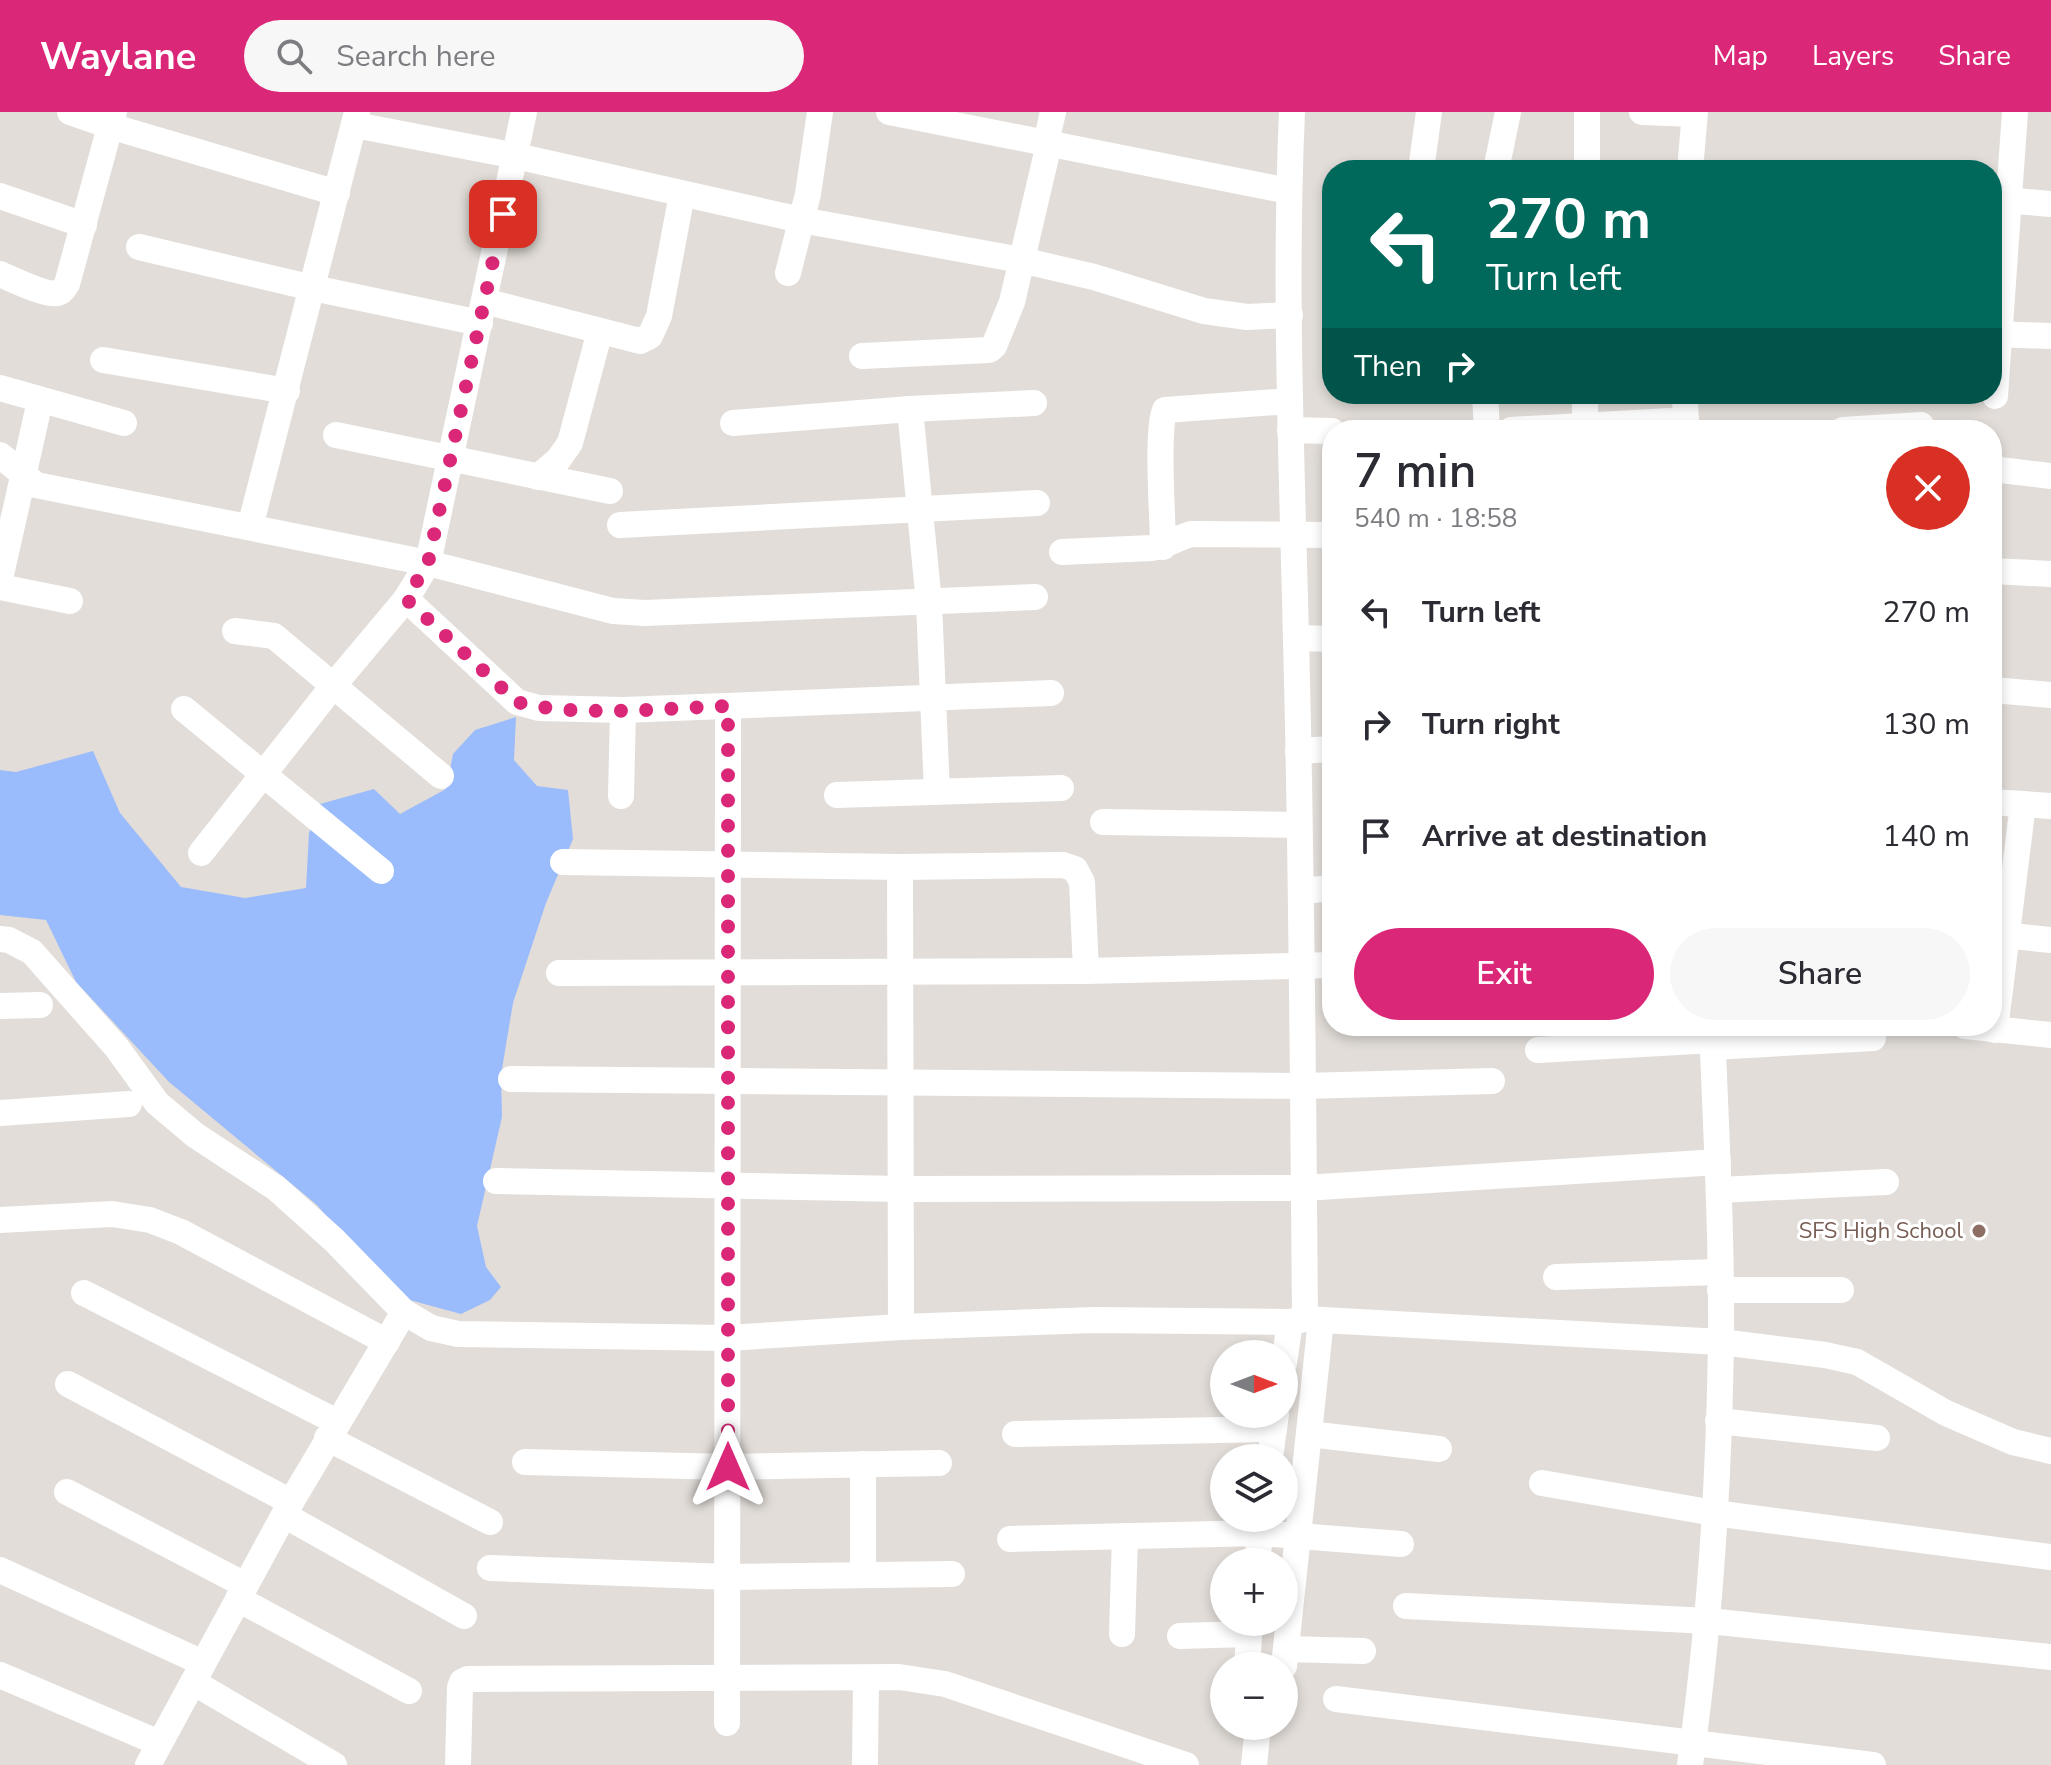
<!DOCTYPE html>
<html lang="en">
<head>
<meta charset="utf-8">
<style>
	body { margin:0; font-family:"Nunito Sans",sans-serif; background:#f7f7f7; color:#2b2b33; height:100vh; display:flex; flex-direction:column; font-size:30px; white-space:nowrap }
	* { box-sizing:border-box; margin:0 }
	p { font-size:26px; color:#7c7c81 }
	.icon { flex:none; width:44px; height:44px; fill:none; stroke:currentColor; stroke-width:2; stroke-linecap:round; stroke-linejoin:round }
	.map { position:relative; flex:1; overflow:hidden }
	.side { position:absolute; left:1322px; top:308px; width:680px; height:616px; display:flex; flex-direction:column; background:#fff; border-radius:32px; box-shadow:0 4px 12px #0003 }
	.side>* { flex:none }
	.hud { position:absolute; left:1322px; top:48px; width:680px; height:244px; border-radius:32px; box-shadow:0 4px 12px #0003; background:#00695c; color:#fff; overflow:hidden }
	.needle { width:52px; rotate:90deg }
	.tools { position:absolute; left:1210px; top:1228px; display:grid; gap:16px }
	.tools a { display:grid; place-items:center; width:88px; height:88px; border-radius:50%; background:#fff; box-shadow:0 4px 12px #0003; font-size:40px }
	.pin { position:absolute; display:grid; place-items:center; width:68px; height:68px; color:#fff; margin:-34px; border-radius:16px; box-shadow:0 4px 12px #0006 }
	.me { position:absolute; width:88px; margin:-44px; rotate:0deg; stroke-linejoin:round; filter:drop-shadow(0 0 6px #0008) }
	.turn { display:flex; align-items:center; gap:28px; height:168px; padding:0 32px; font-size:36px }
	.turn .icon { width:104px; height:104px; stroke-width:2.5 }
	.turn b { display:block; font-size:56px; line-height:68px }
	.then { display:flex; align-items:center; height:76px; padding:0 32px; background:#0003; gap:16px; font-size:30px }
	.round { display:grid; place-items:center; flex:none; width:84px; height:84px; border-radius:42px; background:#f7f7f7 }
	.headline { display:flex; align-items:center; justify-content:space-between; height:136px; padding:0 32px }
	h1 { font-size:48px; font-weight:600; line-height:60px }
	.primary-button { display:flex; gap:16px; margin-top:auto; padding:16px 32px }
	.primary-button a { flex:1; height:92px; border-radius:48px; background:#db2777; color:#fff; font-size:32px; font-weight:600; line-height:92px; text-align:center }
	.primary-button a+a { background:#f7f7f7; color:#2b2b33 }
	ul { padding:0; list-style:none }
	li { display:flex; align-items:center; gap:24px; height:112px; padding:0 32px }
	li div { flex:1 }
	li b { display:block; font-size:30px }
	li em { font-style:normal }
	header { display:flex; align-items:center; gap:48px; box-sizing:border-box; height:112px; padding:0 40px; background:#db2777; color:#fff }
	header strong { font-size:38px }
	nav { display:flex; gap:44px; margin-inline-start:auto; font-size:28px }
	.search { width:560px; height:72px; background:#f7f7f7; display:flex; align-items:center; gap:20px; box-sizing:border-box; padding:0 28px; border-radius:44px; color:#7c7c81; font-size:30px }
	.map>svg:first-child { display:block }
	.water { fill:#9bbcfc }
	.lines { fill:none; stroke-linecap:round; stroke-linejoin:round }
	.minor { stroke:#fff; stroke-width:26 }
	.route { stroke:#db2777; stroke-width:14; stroke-dasharray:0 25.2 }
	.education-dot { fill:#8d6e63; stroke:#fff; stroke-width:3 }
	.labels { text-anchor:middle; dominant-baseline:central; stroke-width:6; stroke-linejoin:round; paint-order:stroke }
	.education-label { font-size:22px; fill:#785e54; stroke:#fff; text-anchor:end }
</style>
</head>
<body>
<header>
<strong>Waylane</strong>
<div class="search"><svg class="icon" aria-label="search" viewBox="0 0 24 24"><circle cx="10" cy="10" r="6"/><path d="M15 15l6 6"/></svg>Search here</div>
<nav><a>Map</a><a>Layers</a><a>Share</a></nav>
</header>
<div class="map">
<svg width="2051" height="1653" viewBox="0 0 2051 1653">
	<rect width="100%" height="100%" fill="#e2ddd8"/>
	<!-- water -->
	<path class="water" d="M516 605 514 648 537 674 568 678 573 727 546 791 513 891 501 963 502 1005 477 1114 486 1155 501 1175 490 1188 461 1202 395 1184 317 1093 169 970 76 870 46 808 0 803V658L16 660 93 639 120 701 181 775 245 786 306 776 309 721 320 692 374 677 400 702 446 677 453 642 475 618Z"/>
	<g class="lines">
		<!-- minor -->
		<g class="minor">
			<path d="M70 0 110 14 337 81"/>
			<path d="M889 0 1289 79"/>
			<path d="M1292 0C1284 176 1292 352 1296 528 1302 754 1303 980 1305 1207"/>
			<path d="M1642 0 1694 2"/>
			<path d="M355 13 516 44 801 108 1021 148 1094 165 1204 199 1247 205 1290 203"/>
			<path d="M1046 31 1053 0"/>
			<path d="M1421 58 1429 0"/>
			<path d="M1496 58 1508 0"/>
			<path d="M1587 58V0"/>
			<path d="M1690 58 1695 0"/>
			<path d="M0 84 84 113"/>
			<path d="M1992 87 2051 92"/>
			<path d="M139 135 313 176 480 211"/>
			<path d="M788 161 808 82 820 0"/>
			<path d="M0 162C12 167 46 184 58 181 63 180 64 176 67 172L114 0"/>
			<path d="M484 189 640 229 650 224 659 204 682 82"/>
			<path d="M1992 222 2051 224"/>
			<path d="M862 244 989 238 994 234 1012 190 1049 32"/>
			<path d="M103 248 287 279"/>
			<path d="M0 276 124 311"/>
			<path d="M1485 282 1487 318"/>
			<path d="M1685 282 1686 318"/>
			<path d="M1995 284 2015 0"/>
			<path d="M910 297 929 491 937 680"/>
			<path d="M733 311 910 297 1034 291"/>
			<path d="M1585 314V282"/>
			<path d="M1290 318 1332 319"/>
			<path d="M1511 318 1686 308"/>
			<path d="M1843 318 1921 313"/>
			<path d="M336 323 610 379"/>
			<path d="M0 343 36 373 428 451 613 499 645 501 1035 485"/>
			<path d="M1992 357 2051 364"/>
			<path d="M538 365 558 348 570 331 600 219"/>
			<path d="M620 413 1037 391"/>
			<path d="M250 415 357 0"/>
			<path d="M1163 435C1163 407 1156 318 1165 298L1290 289"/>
			<path d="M1062 440 1152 436C1166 434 1177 426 1191 422L1332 423"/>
			<path d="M1992 459 2051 462"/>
			<path d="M0 467 40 289"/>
			<path d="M0 475 70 489"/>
			<path d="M406 487 517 590 539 596 623 598 1051 581"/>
			<path d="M235 519 274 524 441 664"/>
			<path d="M1296 526 1332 527"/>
			<path d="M1992 578 2051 583"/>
			<path d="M184 597 381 759"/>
			<path d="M1298 639 1332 637"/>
			<path d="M837 683 1061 676"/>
			<path d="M621 684 623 598"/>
			<path d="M1992 690 2051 694"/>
			<path d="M1103 710 1299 713"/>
			<path d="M201 741 333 574 406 487 428 451 524 0"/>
			<path d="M563 750 900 755 1063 753 1075 757 1082 770 1086 859"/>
			<path d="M900 755 901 1215"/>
			<path d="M1302 779 1332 776"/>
			<path d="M1992 822 2051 828"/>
			<path d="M0 827 9 828 32 840 117 936 157 991 195 1023 276 1076 334 1128 404 1200 431 1216 458 1222 728 1226 901 1215 1095 1208 1290 1210 1305 1207 1721 1230 1825 1243 1857 1250 1946 1301 2013 1330 2051 1339"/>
			<path d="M559 861 1086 859 1332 853"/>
			<path d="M0 894 40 893"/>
			<path d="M1965 914 2051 923"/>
			<path d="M1995 918 2023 692"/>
			<path d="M1713 935 1873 926"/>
			<path d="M1538 938 1713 928"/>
			<path d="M511 967 1303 974 1492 969"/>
			<path d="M0 1001 129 992"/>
			<path d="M496 1069 901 1077 1304 1076 1718 1050"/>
			<path d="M1719 1078 1886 1070"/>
			<path d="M0 1108 112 1102 150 1108 181 1120 387 1230"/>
			<path d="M1556 1165 1720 1160"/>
			<path d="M1720 1178H1841"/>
			<path d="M84 1181 337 1310"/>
			<path d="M1284 1251 1290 1210"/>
			<path d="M68 1272 291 1390"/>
			<path d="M1718 1309 1877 1326"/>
			<path d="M1015 1322 1274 1317"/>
			<path d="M1309 1322 1439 1337"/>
			<path d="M327 1326 490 1410"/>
			<path d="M1270 1346 1276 1302"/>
			<path d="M525 1350 728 1355 939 1351"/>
			<path d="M1542 1371 1714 1401 2051 1445"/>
			<path d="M67 1380 245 1473"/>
			<path d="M284 1403 464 1504"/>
			<path d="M1010 1427 1260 1421 1401 1432"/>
			<path d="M1257 1450 1262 1406"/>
			<path d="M490 1456 728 1465 952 1462"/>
			<path d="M0 1458 203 1551"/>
			<path d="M863 1463V1352"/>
			<path d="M238 1487 409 1579"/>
			<path d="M1406 1494 1709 1509 2051 1545"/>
			<path d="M1122 1522 1125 1424"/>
			<path d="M1180 1524 1249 1522"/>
			<path d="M1286 1537 1363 1539"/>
			<path d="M1247 1554 1250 1510"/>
			<path d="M1284 1554 1321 1208"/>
			<path d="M0 1563 159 1631"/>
			<path d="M193 1570 334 1653"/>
			<path d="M1336 1587 1873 1653"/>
			<path d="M727 1611 728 594"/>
			<path d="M148 1653 291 1390 404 1200"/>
			<path d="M458 1653 460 1575 462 1570 468 1567 899 1565 945 1572 1186 1653"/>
			<path d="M865 1653 866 1566"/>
			<path d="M1254 1653 1258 1614"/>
			<path d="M1690 1653C1710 1513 1719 1371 1721 1230 1722 1124 1716 1019 1712 914"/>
		</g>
	</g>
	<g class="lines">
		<!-- route -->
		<path class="route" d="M503 102 428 451 406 487 517 590C576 606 666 596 728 594V1355"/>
	</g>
	<!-- markers -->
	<circle class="education-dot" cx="1979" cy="1119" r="8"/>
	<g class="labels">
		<!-- education labels -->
		<g class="education-label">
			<text x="1963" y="1119">SFS High School</text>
		</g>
	</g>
</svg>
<div class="tools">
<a><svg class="needle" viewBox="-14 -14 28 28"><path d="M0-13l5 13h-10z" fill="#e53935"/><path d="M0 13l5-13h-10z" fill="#7c7c81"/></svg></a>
<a><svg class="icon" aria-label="layers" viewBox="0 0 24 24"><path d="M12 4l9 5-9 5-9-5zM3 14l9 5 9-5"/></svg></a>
<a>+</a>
<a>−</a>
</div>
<div class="pin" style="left:503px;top:102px;background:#d93025"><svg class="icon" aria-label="arrive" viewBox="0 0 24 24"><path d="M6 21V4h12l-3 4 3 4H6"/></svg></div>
<svg class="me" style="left:728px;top:1355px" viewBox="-20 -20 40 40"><path d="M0-17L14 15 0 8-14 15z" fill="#db2777" stroke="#fff" stroke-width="4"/></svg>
<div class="hud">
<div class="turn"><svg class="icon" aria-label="left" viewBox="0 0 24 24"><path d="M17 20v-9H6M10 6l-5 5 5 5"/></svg><div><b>270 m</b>Turn left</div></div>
<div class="then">Then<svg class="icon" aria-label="right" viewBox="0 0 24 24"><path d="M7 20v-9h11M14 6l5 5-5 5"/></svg></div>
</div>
<section class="side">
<div class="headline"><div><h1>7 min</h1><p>540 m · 18:58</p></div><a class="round" style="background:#d93025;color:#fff"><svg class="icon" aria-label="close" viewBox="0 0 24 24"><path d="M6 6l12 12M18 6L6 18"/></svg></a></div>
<ul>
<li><svg class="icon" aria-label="left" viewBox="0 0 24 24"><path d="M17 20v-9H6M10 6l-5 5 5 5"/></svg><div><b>Turn left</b></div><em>270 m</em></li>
<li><svg class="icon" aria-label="right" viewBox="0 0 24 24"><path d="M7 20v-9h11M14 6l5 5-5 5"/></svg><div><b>Turn right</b></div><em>130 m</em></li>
<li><svg class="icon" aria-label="arrive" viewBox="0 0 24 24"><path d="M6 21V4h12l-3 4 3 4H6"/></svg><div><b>Arrive at destination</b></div><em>140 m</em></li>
</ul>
<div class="primary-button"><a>Exit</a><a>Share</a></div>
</section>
</div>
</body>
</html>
